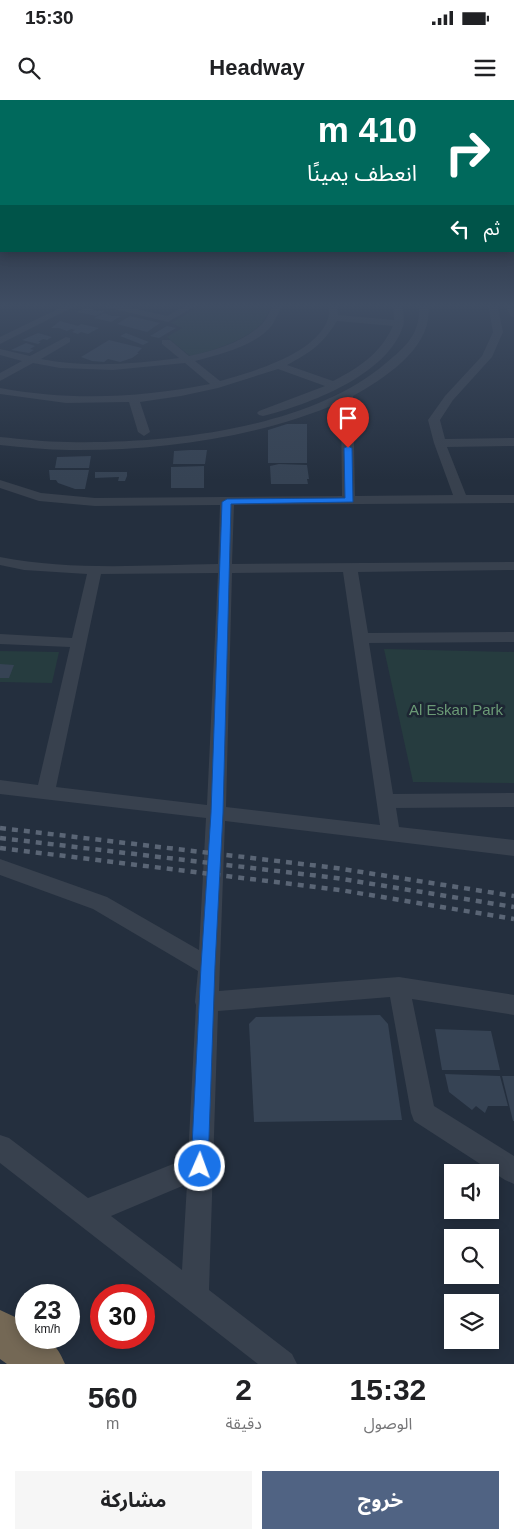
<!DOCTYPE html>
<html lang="ar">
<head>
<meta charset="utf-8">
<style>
	body { margin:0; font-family:Arial,"Noto Sans Arabic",sans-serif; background:#f6f6f6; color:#202124; direction:rtl; height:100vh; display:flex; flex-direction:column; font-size:19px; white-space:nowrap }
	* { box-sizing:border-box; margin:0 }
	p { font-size:16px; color:#757577 }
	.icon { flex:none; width:28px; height:28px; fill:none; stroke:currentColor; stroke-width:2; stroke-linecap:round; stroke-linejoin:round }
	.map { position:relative; height:1264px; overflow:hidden; direction:ltr }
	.panel { display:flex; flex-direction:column; background:#fff; flex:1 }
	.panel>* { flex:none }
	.hud { position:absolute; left:0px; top:0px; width:515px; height:152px; box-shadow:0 2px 12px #0003; direction:rtl; background:#00695c; color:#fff; overflow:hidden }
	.fabs { position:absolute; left:444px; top:1064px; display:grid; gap:10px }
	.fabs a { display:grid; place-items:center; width:55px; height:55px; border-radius:0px; background:#fff; box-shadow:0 2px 12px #0003; font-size:25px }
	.speed { position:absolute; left:15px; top:1184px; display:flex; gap:10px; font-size:25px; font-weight:700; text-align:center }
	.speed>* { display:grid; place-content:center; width:65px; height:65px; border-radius:50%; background:#fff; box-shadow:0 2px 12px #0003; line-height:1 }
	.speed small { font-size:12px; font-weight:400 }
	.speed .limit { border:8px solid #d22; background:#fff; color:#111 }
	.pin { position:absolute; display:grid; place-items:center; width:42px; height:42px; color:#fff; margin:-51px -21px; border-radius:50% 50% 50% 0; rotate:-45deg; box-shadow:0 0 5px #0007 }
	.pin .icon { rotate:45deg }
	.me { position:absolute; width:55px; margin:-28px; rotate:2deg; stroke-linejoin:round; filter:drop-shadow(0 0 4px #0008) }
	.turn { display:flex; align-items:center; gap:18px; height:105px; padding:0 15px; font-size:22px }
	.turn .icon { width:65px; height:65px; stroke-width:2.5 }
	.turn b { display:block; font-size:35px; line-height:42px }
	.then { display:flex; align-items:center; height:48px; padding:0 15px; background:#0003; gap:10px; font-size:19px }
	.eta { display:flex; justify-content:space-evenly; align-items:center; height:85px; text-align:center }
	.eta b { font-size:30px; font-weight:700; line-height:35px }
	.cta { display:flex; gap:10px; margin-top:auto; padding:10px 15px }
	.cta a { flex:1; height:58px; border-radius:0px; background:#506383; color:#fff; font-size:20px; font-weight:700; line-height:58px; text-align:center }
	.cta a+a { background:#f6f6f6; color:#202124 }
	.status { display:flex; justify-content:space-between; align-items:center; height:35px; padding:0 25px; background:#fff; direction:ltr }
	.status svg { height:14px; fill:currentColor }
	header { display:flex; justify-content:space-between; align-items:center; height:65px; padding:0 15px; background:#fff; font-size:22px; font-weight:700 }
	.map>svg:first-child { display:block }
	.green { fill:#263c3f }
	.building { fill:#364354 }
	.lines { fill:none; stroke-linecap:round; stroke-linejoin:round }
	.minor { fill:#38414e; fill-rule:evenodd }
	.highway { fill:#746855; fill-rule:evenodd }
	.rail { stroke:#5a6575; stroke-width:4.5; stroke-dasharray:6 6; stroke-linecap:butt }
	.route { fill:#1a73e8; stroke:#114b97 }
	.labels { text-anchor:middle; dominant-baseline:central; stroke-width:5; stroke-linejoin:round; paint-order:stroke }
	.park-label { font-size:15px; fill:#6b9a76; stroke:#1d2633 }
</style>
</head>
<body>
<div class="status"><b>15:30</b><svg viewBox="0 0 49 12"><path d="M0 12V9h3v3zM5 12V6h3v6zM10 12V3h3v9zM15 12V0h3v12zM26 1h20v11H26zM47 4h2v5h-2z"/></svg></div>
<header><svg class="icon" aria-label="menu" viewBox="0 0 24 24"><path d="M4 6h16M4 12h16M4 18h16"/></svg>Headway<svg class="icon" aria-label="search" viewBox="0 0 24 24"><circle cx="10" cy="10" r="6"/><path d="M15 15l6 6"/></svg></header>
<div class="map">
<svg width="514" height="1264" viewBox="0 0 514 1264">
	<rect width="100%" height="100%" fill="#242f3e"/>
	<!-- green -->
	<g class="green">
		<path d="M204 204H269C271 234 213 251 190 256L167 237 182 228 171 223Z"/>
		<path d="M384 549 514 552V683L413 682Z"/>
		<path d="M0 551 59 552 52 583 0 582Z"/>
	</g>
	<!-- building -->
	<g class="building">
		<path d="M88 207 96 211H105L96 216 77 212Z"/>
		<path d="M104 213 112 216H121L111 222 94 218Z"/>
		<path d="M130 216 160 223 147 232 117 224Z"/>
		<path d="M60 221 78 226 81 224 99 228 88 234 81 232 78 234 72 232 75 230 71 229 67 231 59 228H51Z"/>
		<path d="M167 226 176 228 159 238 150 236Z"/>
		<path d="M38 233 52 237 47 240 43 239 38 242H41L38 244 22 240Z"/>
		<path d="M126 233 149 242 143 245 120 236Z"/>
		<path d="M109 240 142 248 137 253H139L132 258 120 262 108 259 104 262 92 261 81 257Z"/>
		<path d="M26 243 35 246 30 249 34 250 29 253 11 250Z"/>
		<path d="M287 324H307V363H268V330Z"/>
		<path d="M190 350H207L205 364H173L174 351Z"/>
		<path d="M91 356 89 368H55L57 357Z"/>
		<path d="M279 364 307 365 309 379H307L308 384H271L270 366Z"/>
		<path d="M204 366V388H171V367Z"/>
		<path d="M49 370H89L85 389H75L58 383 56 380H50Z"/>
		<path d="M95 372H127V376L125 381H118L119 377 95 378Z"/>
		<path d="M0 564 14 565 9 578H0Z"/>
		<path d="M380 915 388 924 402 1020 254 1022 249 924 256 917Z"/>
		<path d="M435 929 491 931 500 970H442Z"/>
		<path d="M445 974 500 976 508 1006H488L485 1013 476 1006 472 1010 449 992Z"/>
		<path d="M502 976H514V1021H513Z"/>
	</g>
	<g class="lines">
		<!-- minor -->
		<g class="minor">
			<path d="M68 204H79L0 244V237Z"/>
			<path d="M100 204H115L167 216 188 204H199L168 222 102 206Z"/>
			<path d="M274 204H283C279 211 276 219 272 225 258 245 218 255 195 261L220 281C252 272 316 254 328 219 330 214 328 208 329 204H337L338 215 394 220 393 204H402C403 210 405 220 403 226 388 275 308 305 263 316L259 315 257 313 259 311 325 286 278 269 218 288 181 296 140 302 150 332 144 336 138 332 129 302 66 303 0 294V288C70 301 140 298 210 284L185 263 113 270 60 268 33 263 0 281V273L22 261 0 255V249L30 256 66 237 70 238V242L41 259C87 268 133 264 179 258L162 244V240H170L189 256C215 250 242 243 262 224 267 219 270 210 274 204ZM337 221 393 226C380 254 360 267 333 281L287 265C311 252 322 245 337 221Z"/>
			<path d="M419 204H428C435 246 385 278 353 296L355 396 453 395 434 343 428 320 445 296 482 256 493 232 488 204H497L503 232 492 257 453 300 440 320 445 339 514 338V346L447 347 466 395H514V403L234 405 232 464 514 462V470L358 472 368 533 514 532V542L369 543 393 694 514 693V707L396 708 399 727 514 740V756L225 721 219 891 399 877 514 895V915L412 899 434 1006 514 1056V1084L505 1080 414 1021 411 1013 390 897 218 911 209 1190 292 1254 297 1264H258L0 1063V1035L9 1038 88 1098 188 1058 196 905 195 902 198 871 93 809 0 775V759L107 797 199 850 206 718 0 694V680L38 685 70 547 0 544V534L72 538 87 474 24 470 0 465V457C71 471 146 465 218 464L220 405 95 406 39 401 0 388V380L41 393 95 398 342 396 341 302C257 338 160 351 69 350 46 350 23 347 0 345V337C23 339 45 342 68 342 166 344 309 329 386 263 407 246 421 233 419 204ZM343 472 380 725 226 707 232 473ZM218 473 207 705 56 687 101 474ZM187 1084 182 1170 111 1116Z"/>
			<path d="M504 204H513L514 217 511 216Z"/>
		</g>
		<!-- highway -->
		<path class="highway" d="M0 1210 15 1217 26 1225V1238C50 1238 56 1243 65 1264H7L0 1259Z"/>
		<!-- rail -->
		<g class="rail">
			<path d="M0 728 336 768 514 796"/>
			<path d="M0 738 336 778 514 807"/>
			<path d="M0 748 340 790 514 819"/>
		</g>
	</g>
	<!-- sky -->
	<linearGradient id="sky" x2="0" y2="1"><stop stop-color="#141a22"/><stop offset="0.54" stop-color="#3f4d63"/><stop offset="1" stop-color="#3f4d63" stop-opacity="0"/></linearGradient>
	<rect width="514" height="380" fill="url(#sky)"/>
	<!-- route -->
	<path class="route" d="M348 346 352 348 353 402 231 404 223 713 215 866 208 1066 206 1072 200 1074 194 1072 191 1066 201 866 211 713 222 402 227 399 345 398 344 348Z"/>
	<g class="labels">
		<!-- park labels -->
		<g class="park-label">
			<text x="456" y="609">Al Eskan Park</text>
		</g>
	</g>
</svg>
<div class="fabs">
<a><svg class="icon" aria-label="sound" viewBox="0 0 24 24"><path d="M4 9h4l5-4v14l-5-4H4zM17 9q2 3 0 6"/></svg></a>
<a><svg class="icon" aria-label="search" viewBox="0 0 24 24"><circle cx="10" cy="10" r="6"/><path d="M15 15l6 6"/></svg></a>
<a><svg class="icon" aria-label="layers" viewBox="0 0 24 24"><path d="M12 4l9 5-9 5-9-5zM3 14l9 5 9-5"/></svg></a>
</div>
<div class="speed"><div>23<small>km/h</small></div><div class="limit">30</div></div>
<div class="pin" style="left:348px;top:348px;background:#d93025"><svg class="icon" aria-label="arrive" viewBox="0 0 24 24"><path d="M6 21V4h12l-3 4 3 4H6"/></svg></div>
<svg class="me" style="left:200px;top:1066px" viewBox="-20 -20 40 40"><circle r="17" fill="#1a73e8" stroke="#fff" stroke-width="3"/><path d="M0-11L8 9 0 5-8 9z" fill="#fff"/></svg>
<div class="hud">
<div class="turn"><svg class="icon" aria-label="right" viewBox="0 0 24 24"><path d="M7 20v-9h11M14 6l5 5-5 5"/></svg><div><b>410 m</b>انعطف يمينًا</div></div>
<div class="then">ثم<svg class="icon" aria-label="left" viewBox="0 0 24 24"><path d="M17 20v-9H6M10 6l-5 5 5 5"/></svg></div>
</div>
</div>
<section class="panel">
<div class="eta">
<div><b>15:32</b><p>الوصول</p></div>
<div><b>2</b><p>دقيقة</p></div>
<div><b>560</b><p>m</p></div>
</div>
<div class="cta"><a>خروج</a><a>مشاركة</a></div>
</section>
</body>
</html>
